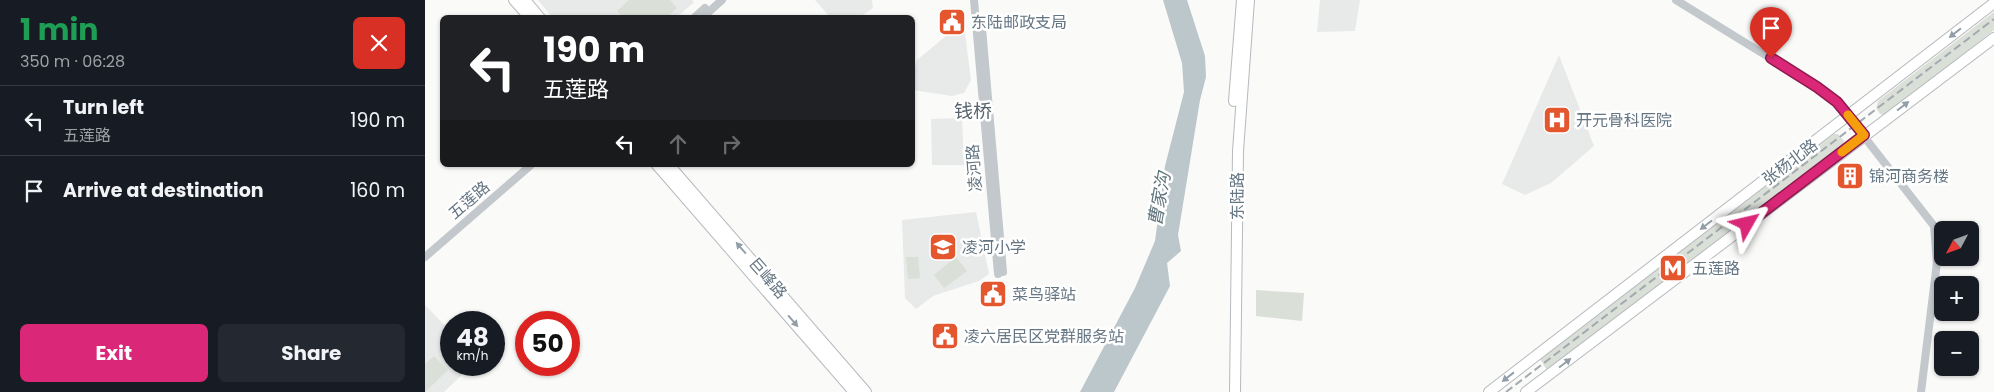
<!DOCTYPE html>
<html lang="en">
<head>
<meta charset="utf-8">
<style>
	body { margin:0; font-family:Poppins,"Noto Sans SC",sans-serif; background:#242831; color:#f1f3f6; height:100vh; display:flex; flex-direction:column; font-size:19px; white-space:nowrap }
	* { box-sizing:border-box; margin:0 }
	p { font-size:16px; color:#9ea1a6 }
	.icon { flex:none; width:28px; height:28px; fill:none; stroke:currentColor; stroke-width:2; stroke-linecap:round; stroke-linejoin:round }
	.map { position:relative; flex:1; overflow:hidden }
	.panel { display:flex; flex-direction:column; background:#171b24; width:425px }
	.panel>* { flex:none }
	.guide { position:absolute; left:15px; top:15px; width:475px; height:152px; border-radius:8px; box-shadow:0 1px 4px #0004; background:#202124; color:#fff; overflow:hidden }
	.needle { width:32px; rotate:229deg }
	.fabs { position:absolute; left:1509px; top:221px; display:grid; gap:10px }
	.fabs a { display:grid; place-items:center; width:45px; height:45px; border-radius:8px; background:#171b24; box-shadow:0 1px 4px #0004; font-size:25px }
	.speed { position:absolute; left:15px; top:311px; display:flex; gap:10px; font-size:25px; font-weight:700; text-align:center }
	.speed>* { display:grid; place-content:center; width:65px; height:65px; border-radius:50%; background:#171b24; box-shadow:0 1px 4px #0004; line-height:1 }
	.speed small { font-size:12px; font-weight:400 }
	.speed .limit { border:8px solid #d22; background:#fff; color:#111 }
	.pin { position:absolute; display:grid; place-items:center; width:42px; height:42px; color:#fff; margin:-51px -21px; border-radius:50% 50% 50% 0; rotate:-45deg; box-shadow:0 0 5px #0007 }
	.pin .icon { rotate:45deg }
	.me { position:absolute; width:55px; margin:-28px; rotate:53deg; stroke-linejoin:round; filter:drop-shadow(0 0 4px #0008) }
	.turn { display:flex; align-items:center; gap:18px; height:105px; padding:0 20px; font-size:22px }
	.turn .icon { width:65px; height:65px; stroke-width:2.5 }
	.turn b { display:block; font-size:35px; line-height:42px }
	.lanes { display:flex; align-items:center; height:48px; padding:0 20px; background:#0003; justify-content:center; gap:25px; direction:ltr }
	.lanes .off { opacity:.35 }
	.round { display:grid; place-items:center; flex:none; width:52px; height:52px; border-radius:8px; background:#242831 }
	.headline { display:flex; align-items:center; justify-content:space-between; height:85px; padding:0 20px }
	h1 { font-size:30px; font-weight:700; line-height:38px; color:#1e9e55 }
	.button { display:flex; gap:10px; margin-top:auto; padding:10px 20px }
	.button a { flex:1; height:58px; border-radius:8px; background:#db2777; color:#fff; font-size:20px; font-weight:700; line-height:58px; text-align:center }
	.button a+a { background:#242831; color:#f1f3f6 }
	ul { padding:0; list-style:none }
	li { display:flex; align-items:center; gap:15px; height:70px; padding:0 20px; border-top:1px solid #363941 }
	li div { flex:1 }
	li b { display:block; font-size:19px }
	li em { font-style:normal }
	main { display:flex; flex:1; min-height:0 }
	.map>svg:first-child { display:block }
	.built { fill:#e8e9e9 }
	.green { fill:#dadfd7 }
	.water { fill:#bbc7cb }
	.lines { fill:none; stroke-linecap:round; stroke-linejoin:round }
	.major-casing { stroke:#b5babe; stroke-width:12 }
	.minor { stroke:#c3c8cc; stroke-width:8 }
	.major { stroke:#fff; stroke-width:10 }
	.rail { stroke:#a2aab0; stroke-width:2; stroke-dasharray:8 4; stroke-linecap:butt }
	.oneway { fill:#939fa8 }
	.route-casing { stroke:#8e194d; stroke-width:12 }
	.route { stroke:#db2777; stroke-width:9 }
	.slow { stroke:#f59e0b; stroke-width:9 }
	.labels { text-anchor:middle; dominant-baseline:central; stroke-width:5; stroke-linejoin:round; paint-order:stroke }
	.poi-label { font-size:16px; fill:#657683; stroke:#fff; text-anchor:start }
	.street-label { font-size:16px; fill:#657683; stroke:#fff }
	.water-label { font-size:18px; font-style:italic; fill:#60757c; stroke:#fff }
	.quarter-label { font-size:19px; fill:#57646e; stroke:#fff }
</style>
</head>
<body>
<main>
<section class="panel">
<div class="headline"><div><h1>1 min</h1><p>350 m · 06:28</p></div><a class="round" style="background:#d93025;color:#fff"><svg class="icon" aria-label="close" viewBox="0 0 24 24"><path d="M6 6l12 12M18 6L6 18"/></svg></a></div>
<ul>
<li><svg class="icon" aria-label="left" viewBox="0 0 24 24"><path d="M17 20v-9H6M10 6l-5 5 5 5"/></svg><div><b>Turn left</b><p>五莲路</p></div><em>190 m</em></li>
<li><svg class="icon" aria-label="arrive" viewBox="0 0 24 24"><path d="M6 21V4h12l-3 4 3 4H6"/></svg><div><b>Arrive at destination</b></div><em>160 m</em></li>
</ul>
<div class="button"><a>Exit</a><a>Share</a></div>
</section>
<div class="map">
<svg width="1569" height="392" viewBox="0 0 1569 392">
	<rect width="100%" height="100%" fill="#fafaf8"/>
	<!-- built -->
	<g class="built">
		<path d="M113 0H267L269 2 252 17 128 18Z"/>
		<path d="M390 0H447L448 8 435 17H405Z"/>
		<path d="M895 0H935L930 31 892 32Z"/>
		<path d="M540 34 546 80 539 93 527 96 488 90V75L492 60 521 36Z"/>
		<path d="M1134 55 1169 146 1126 183 1100 195 1077 184Z"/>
		<path d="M537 118 539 165H507L506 119Z"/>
		<path d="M551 212 564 274 554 281 508 296 491 309 480 298 477 220Z"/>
		<path d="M0 305 26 332V365H47L19 392H0Z"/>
	</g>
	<!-- green -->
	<g class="green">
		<path d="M204 0H245L252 8 242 17H198L192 11Z"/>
		<path d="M1569 12V30L1463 113 1459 115 1455 114 1451 108 1453 101Z"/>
		<path d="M1409 134H1413L1419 141 1418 146 1122 370 1115 359Z"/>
		<path d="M481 257H493L495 278 483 279Z"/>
		<path d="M531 257 542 271 519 288 509 275Z"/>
		<path d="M831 290 879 293 877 321 831 316Z"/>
		<path d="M9 356 23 370 0 392V364Z"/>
	</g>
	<!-- water -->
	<path class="water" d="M738 0H762L780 56 781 77 775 100 753 235 756 251 742 263 745 286 689 392H655L710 288 730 241 740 166 759 92 757 63Z"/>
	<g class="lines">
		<!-- major casing -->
		<g class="major-casing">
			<g id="major">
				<path d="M89 0 105 18"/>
				<path d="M100 0 115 18"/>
				<path d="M809 101 817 0"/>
				<path d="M232 165 429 392"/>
				<path d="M244 165 441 392"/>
				<path d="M810 392 813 151 824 0"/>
				<path d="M1064 392 1569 3"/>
				<path d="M1101 392 1569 38"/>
			</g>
		</g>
		<!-- minor -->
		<g class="minor">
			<path d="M549 0 573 274"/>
			<path d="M1251 0 1392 87 1412 102 1509 226 1512 262 1496 392"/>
			<path d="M269 18 280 8"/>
			<path d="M277 18 297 0"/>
			<path d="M557 28 578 272"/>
			<path d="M0 257 106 165"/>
		</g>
		<!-- major -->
		<use href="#major" class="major"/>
		<!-- rail -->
		<path class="rail" d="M1081 392 1569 19"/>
	</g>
	<!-- one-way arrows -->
	<defs><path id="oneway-solid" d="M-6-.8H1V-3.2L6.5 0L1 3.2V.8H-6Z" transform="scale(1.25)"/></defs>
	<g class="oneway">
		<use href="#oneway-solid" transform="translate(1530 33) rotate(142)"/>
		<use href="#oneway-solid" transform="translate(1478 106) rotate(-37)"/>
		<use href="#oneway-solid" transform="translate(1281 225) rotate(143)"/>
		<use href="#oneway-solid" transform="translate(316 248) rotate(-131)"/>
		<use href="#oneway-solid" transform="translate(368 321) rotate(49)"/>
		<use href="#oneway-solid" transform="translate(1140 363) rotate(-37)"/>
		<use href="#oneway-solid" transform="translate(1083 377) rotate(142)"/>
	</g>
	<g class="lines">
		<!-- route casing -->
		<g class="route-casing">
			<path id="route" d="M1322 224 1439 135 1412 102 1392 87 1346 58"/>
		</g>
		<!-- route -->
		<use href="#route" class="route"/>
		<!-- slow -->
		<path class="slow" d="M1417 152 1439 135 1423 115"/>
	</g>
	<!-- icons -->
	<defs>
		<g id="civic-square" transform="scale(1.4375)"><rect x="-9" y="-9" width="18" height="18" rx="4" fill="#e4572e" stroke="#fff"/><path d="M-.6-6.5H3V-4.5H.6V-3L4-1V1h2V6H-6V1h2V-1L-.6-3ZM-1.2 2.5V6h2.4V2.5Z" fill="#fff"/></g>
		<g id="hospital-square" transform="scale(1.4375)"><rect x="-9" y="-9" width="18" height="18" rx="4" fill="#e4572e" stroke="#fff"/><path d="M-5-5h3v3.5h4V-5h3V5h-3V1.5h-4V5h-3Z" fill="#fff"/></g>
		<g id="building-square" transform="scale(1.4375)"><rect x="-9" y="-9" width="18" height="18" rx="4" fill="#e4572e" stroke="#fff"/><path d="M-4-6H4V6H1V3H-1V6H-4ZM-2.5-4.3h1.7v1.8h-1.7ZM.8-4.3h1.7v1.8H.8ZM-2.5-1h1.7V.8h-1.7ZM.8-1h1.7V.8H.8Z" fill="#fff"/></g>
		<g id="school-square" transform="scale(1.4375)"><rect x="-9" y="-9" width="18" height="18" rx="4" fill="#e4572e" stroke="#fff"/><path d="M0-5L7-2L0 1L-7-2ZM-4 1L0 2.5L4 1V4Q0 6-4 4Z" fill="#fff"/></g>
		<g id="metro-square" transform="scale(1.4375)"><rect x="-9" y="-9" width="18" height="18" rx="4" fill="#e4572e" stroke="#fff"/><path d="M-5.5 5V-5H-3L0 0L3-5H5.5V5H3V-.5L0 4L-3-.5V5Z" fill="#fff"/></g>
	</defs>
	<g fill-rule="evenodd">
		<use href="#civic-square" x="527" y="22"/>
		<use href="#hospital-square" x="1132" y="120"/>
		<use href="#building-square" x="1425" y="176"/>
		<use href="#school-square" x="518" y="247"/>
		<use href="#metro-square" x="1248" y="268"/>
		<use href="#civic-square" x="568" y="294"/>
		<use href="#civic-square" x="520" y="336"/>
	</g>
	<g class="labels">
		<!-- poi labels -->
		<g class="poi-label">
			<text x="546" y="22">东陆邮政支局</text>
			<text x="1151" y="120">开元骨科医院</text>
			<text x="1444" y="176">锦河商务楼</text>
			<text x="537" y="247">凌河小学</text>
			<text x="1267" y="268">五莲路</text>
			<text x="587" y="294">菜鸟驿站</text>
			<text x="539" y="336">凌六居民区党群服务站</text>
		</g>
		<!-- street labels -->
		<g class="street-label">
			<text transform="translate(1365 162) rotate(-37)">张杨北路</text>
			<text transform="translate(549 168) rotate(-94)">凌河路</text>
			<text transform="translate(812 196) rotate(-90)">东陆路</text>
			<text transform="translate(44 200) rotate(-41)">五莲路</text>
			<text transform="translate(343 278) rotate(49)">巨峰路</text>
		</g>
		<!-- water labels -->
		<g class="water-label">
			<text transform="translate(734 199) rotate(-80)">曹家沟</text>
		</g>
		<!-- quarter labels -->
		<g class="quarter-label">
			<text x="548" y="111">钱桥</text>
		</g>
	</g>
</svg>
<div class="fabs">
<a><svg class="needle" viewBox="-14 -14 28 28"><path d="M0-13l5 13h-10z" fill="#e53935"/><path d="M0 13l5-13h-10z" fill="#9ea1a6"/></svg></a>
<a>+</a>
<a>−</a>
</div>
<div class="speed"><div>48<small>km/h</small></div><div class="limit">50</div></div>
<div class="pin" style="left:1346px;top:58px;background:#d93025"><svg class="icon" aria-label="arrive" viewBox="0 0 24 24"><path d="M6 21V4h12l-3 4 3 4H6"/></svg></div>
<svg class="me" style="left:1322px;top:224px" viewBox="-20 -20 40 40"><path d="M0-17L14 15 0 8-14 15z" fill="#db2777" stroke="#fff" stroke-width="4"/></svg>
<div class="guide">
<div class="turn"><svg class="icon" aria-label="left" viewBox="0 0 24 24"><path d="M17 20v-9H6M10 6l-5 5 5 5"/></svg><div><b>190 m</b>五莲路</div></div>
<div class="lanes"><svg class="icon" aria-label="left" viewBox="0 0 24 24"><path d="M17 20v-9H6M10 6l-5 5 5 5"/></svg><svg class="icon off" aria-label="ahead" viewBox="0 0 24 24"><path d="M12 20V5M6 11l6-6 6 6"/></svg><svg class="icon off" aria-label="right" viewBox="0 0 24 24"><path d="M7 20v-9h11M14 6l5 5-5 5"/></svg></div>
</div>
</div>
</main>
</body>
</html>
